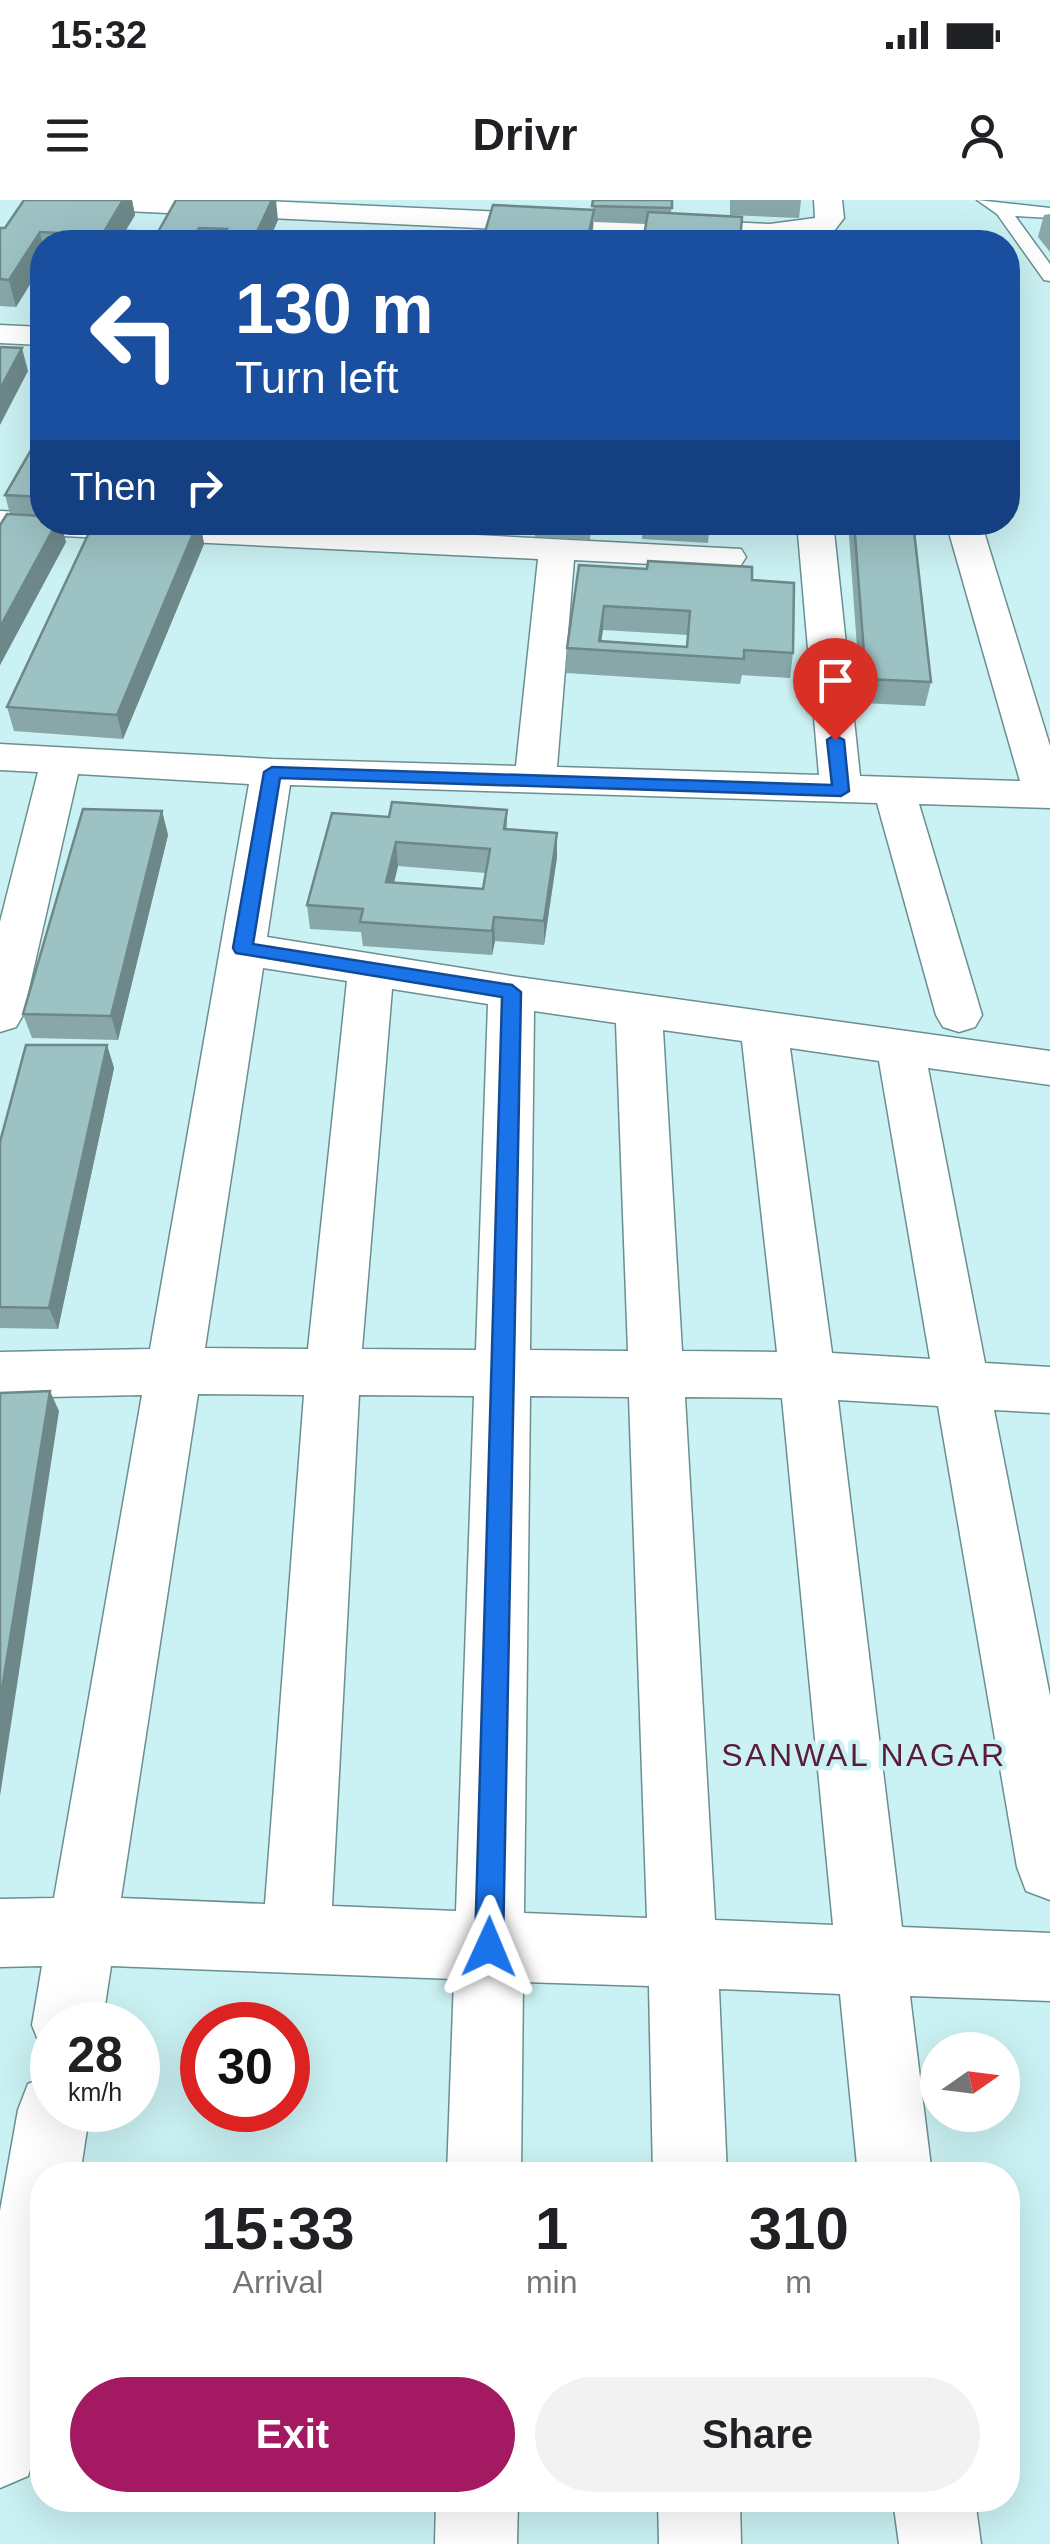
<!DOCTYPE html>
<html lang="en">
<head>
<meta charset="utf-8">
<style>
	body { margin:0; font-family:Helvetica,sans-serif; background:#f2f2f2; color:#202124; height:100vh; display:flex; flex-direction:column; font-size:38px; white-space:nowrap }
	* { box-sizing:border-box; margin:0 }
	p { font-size:32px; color:#757577 }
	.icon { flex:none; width:55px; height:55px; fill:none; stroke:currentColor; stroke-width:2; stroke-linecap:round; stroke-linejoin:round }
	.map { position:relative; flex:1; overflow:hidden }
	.details { position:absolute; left:30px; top:1962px; width:990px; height:350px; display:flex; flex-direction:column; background:#fff; border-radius:40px; box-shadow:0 10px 40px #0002 }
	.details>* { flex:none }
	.guide { position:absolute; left:30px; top:30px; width:990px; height:305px; border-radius:40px; box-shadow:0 10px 40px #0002; background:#1a4fa0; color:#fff; overflow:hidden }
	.needle { width:65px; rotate:76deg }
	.tools { position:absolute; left:920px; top:1832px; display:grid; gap:20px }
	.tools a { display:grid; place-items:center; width:100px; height:100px; border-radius:50%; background:#fff; box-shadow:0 10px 40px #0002; font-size:50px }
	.speed { position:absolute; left:30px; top:1802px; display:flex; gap:20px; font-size:50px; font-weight:700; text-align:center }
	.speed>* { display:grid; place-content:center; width:130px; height:130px; border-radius:50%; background:#fff; box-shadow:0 10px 40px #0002; line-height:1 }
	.speed small { font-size:25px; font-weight:400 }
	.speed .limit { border:15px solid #d22; background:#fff; color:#111 }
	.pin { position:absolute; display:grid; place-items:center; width:85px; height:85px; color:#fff; margin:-102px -42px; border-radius:50% 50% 50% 0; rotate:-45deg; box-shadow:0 0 10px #0007 }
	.pin .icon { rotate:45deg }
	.me { position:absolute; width:110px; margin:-55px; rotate:1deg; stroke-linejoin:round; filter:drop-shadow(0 0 8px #0008) }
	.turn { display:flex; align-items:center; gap:35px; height:210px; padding:0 40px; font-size:45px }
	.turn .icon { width:130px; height:130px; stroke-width:2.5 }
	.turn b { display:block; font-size:70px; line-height:85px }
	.then { display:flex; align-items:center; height:95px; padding:0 40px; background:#0003; gap:20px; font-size:38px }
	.eta { display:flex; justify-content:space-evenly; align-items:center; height:170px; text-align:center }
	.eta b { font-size:60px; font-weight:800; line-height:70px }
	.action { display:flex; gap:20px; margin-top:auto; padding:20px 40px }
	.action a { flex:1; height:115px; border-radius:60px; background:#a41a62; color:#fff; font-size:40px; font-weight:800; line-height:115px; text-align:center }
	.action a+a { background:#f2f2f2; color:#202124 }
	.status { display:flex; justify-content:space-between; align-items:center; height:70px; padding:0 50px; background:#fff; direction:ltr }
	.status svg { height:28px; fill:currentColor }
	header { display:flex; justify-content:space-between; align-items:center; height:130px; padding:0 40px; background:#fff; font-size:45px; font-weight:800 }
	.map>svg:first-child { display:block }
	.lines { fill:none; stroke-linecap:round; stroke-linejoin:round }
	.service-casing { stroke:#6b8f91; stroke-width:3 }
	.minor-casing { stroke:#6b8f91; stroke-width:3 }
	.service { fill:#fff; fill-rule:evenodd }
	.minor { fill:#fff; fill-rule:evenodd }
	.wall { fill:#87a7a9; fill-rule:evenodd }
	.shaded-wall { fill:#6e8889 }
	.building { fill:#9dc2c4; stroke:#6e8889; stroke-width:2.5; fill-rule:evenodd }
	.route { fill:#1a73e8; stroke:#114b97; stroke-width:2.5 }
	.labels { text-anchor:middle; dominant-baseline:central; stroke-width:9; stroke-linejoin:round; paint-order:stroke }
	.neighbourhood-label { font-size:32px; letter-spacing:2.5px; fill:#5a1a38; stroke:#caf1f3 }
</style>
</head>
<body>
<div class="status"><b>15:32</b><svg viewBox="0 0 49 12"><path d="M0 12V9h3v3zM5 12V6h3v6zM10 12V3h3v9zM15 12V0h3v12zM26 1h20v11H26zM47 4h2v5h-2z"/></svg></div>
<header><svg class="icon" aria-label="menu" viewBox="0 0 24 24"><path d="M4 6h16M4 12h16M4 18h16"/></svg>Drivr<svg class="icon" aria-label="person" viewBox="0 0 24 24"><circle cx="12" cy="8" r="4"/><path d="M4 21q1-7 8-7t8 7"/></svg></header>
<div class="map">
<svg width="1050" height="2344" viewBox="0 0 1050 2344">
	<rect width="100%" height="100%" fill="#caf1f3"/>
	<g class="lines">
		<!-- service casing -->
		<g class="service-casing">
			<path id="service" d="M977 0 1050 8V18L1015 16 1050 64V81L1044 80 997 14Z"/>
		</g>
		<!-- minor casing -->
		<g class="minor-casing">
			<g id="minor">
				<path d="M49 0H242L770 24 815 18 814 0H842L844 18 834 31 770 42 63 8Z"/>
				<path d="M0 125 42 127V145L0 143Z"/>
				<path d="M0 311 42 313V322H231L741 349 746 357 741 365 728 368 574 360 557 567 819 575 797 322H833L860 576 1020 581 946 322H981L1050 546V608L919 604 982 815 975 827 959 832 943 827 936 815 877 603 290 585 267 737 511 776 1050 851V885L928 868 985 1163 1050 1167V1213L994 1210 1050 1496V1700L1026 1691 1017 1667 938 1206 838 1200 902 1727 1050 1733V1801L910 1796 932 1975H858L840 1794 719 1789 727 1975H653L649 1786 523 1782 521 1975H447L454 1779 111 1766 102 1825H52V1854L42 1850 32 1825 42 1766 0 1767V1699L54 1698 142 1195 0 1198V1152L150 1149 249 584 78 574 23 815 16 827 0 832V722L38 572 0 570V544L272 559 516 566 538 359 0 333ZM263 768 347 781 308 1149 205 1148ZM392 789 488 804 476 1150 362 1149ZM534 811 616 823 628 1151 530 1150ZM663 830 742 841 777 1152 682 1151ZM790 848 879 861 930 1159 832 1153ZM198 1194 304 1195 265 1704 121 1698ZM359 1195 474 1196 456 1711 332 1706ZM530 1196 629 1197 647 1718 524 1713ZM685 1197 782 1198 833 1725 715 1720Z"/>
				<path d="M52 1874V1910H90L80 1975H42V2231L28 2276 0 2288V2011L18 1910 28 1884Z"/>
				<path d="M436 2300H518L517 2344H435Z"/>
				<path d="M658 2300H740L741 2344H659Z"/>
				<path d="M893 2300H975L981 2344H899Z"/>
			</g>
		</g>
		<!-- service -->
		<use href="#service" class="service"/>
		<!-- minor -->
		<use href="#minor" class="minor"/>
	</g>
	<!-- wall -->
	<g class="wall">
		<path d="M24 0H132L135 15 125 31 158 32 278 20 272 34 351 38 352 42H42V65L16 107 0 106V28H5Z"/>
		<path d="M593 0H672L671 13 646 24 594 22V37Z"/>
		<path d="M730 0H801L799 18 730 15Z"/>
		<path d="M1050 14V52L1038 37 1044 15Z"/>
		<path d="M42 231V322L66 342 0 465V325L10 314 5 295Z"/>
		<path d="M94 322H200L204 344 123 539 14 531 7 507Z"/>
		<path d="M535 322H591L590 340 535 337Z"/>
		<path d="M643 322H710L708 343 642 339Z"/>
		<path d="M848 322H913L931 482 925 506 861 503Z"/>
		<path d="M579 365 752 380 793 453 790 478 742 475 740 484 566 473 567 448ZM603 430 688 435 687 447 601 441Z"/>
		<path d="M507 610V629L557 633V657L544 745 495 741 492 755 363 746 361 732 310 729 307 705 389 617ZM398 666 486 673 483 689 394 683Z"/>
		<path d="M162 611 168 635 118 840 32 838 23 814Z"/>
		<path d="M107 845 114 868 58 1129 0 1128V942Z"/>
	</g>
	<!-- shaded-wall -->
	<g class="shaded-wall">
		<path d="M123 0H132L135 15 119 42 105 30Z"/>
		<path d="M272 0H276L278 20 268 42 256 34Z"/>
		<path d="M594 10 592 42H587Z"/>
		<path d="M199 28 201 42H192Z"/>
		<path d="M40 32 42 43V65L16 107 9 80Z"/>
		<path d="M22 148 28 171 0 225V189Z"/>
		<path d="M57 322H61L66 342 0 465V427Z"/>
		<path d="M198 322H200L204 344 123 539 117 515Z"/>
		<path d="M604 406 603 430 600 450H598Z"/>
		<path d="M162 611 168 635 118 840 111 816Z"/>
		<path d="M557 633V657L544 745V721Z"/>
		<path d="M396 642 398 666 388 706 386 682Z"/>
		<path d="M494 717 495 741 492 755V731Z"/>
		<path d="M107 845 114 868 58 1129 49 1108Z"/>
		<path d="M50 1191 59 1211 0 1596V1501Z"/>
	</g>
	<!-- building -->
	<g class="building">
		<path d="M24 0H123L105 30 158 32 176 0H272L256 34 351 38 350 42H221L227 29 199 28 192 42H93L98 35 40 32 9 80 0 79V28H5Z"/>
		<path d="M593 0H672V8L592 6Z"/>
		<path d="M493 5 594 10 587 42H482Z"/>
		<path d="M648 12 742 17 740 42H643Z"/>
		<path d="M776 38 834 40V42H776Z"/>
		<path d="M0 147 22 148 0 189Z"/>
		<path d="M42 231V297L5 295Z"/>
		<path d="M7 314 42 316V322H57L0 427V325Z"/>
		<path d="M94 322H198L117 515 7 507Z"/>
		<path d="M854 322H913L931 482 866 479Z"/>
		<path d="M648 361 752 367V380L794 383 793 453 744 450V459L567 448 579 365 647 369ZM604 406 690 411 687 447 599 441Z"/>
		<path d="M392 602 507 610 504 629 557 633 544 721 494 717 492 731 360 722 363 709 307 705 332 613 389 617ZM396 642 490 649 483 689 386 682Z"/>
		<path d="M83 609 162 611 111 816 23 814Z"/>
		<path d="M26 845H107L49 1108 0 1107V942Z"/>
		<path d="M50 1191 0 1501V1193Z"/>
	</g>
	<!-- route -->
	<path class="route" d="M835 535 844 540 849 591 841 596 280 578 253 744 512 785 521 792 503 1747 499 1757 489 1761 479 1757 475 1747 502 797 236 753 233 748 264 572 272 567 832 585 827 540Z"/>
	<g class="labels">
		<!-- neighbourhood labels -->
		<g class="neighbourhood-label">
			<text x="864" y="1555">SANWAL NAGAR</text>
		</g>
	</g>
</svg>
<div class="tools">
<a><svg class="needle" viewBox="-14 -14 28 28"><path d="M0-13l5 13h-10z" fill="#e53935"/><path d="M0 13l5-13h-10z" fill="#757577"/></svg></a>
</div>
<div class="speed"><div>28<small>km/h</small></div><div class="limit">30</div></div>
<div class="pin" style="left:835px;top:540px;background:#d93025"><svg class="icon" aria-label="arrive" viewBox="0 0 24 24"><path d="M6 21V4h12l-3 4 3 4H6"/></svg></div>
<svg class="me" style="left:489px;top:1747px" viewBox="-20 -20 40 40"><path d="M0-17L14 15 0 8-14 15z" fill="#1a73e8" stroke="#fff" stroke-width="4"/></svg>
<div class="guide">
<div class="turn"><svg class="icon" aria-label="left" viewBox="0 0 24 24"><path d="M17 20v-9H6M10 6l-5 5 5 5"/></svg><div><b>130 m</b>Turn left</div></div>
<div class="then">Then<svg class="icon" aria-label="right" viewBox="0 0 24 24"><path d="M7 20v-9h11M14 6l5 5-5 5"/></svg></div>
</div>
<section class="details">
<div class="eta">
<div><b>15:33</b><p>Arrival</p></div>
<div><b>1</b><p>min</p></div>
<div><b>310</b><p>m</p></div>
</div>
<div class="action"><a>Exit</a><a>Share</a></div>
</section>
</div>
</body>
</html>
